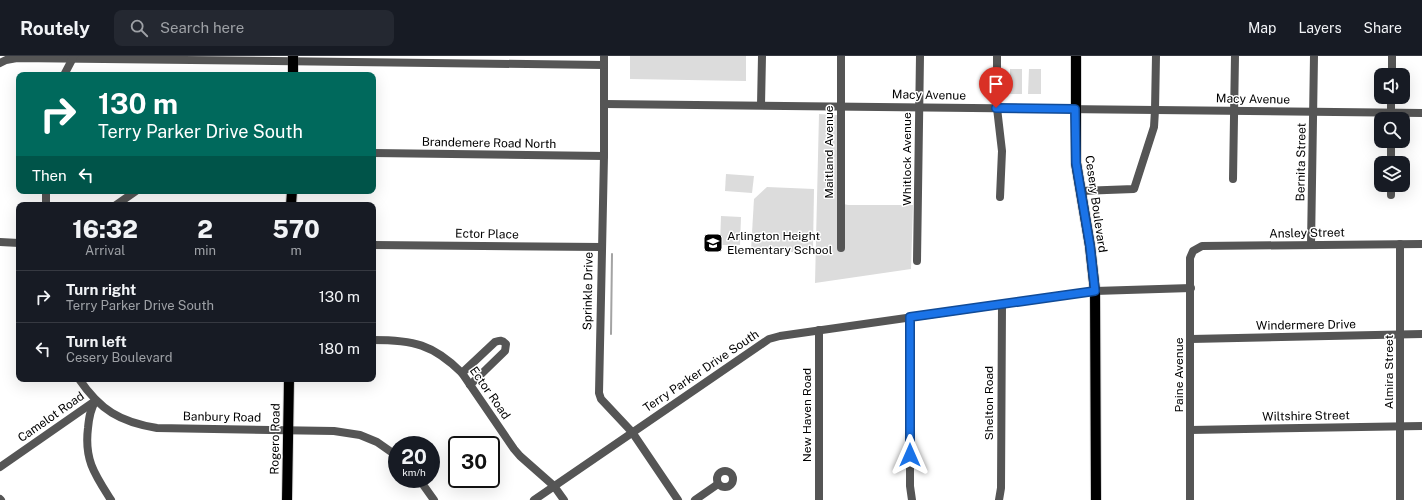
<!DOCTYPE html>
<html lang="en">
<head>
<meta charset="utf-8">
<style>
	body { margin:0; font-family:"Public Sans",sans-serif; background:#242831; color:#f1f3f6; height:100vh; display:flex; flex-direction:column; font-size:15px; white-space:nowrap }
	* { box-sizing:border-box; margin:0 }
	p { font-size:13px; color:#9ea1a6 }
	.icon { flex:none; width:22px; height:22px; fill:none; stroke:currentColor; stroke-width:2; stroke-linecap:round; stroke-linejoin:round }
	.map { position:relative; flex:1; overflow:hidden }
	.side { position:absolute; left:16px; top:146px; width:360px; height:180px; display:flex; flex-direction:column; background:#171b24; border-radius:8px; box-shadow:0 4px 16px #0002 }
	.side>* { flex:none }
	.top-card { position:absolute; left:16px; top:16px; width:360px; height:122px; border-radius:8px; box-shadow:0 4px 16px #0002; background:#00695c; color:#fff; overflow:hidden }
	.fabs { position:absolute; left:1374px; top:12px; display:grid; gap:8px }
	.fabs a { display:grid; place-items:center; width:36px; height:36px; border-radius:8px; background:#171b24; box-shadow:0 4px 16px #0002; font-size:20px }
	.speed { position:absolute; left:388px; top:380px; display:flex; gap:8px; font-size:20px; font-weight:700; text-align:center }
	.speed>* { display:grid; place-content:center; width:52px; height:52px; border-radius:50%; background:#171b24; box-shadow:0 4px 16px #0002; line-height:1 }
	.speed small { font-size:10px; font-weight:400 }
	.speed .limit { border:2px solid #111; border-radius:6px; background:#fff; color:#111 }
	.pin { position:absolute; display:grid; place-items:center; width:34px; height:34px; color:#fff; margin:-41px -17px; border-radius:50% 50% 50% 0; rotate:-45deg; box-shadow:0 0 4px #0007 }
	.pin .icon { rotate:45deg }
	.me { position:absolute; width:44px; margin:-22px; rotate:0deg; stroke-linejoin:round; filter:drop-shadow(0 0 3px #0008) }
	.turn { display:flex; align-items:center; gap:14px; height:84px; padding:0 16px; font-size:18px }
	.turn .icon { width:52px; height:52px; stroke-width:2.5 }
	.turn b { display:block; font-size:28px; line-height:34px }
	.then { display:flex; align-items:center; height:38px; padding:0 16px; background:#0003; gap:8px; font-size:15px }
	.eta { display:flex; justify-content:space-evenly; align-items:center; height:68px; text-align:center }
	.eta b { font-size:24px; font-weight:800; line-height:28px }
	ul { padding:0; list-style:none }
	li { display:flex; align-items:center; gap:12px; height:52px; padding:0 16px; border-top:1px solid #363941 }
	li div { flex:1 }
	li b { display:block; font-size:15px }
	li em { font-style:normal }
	header { display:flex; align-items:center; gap:24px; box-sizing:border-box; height:56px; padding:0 20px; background:#171b24; border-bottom:1px solid #363941 }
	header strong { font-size:19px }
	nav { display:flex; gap:22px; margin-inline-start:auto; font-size:14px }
	.search { width:280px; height:36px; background:#242831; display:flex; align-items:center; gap:10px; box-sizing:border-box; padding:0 14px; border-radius:8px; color:#9ea1a6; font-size:15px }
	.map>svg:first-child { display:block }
	.green { fill:#dcdcdc }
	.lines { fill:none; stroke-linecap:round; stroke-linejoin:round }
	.stream { stroke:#a3a3a3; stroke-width:2 }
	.major-casing { stroke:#dbdbdb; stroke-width:12 }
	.minor { stroke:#555; stroke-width:8 }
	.major { stroke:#000; stroke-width:10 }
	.route-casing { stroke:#114b97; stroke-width:10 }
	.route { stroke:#1a73e8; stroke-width:7 }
	.labels { text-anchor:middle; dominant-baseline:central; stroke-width:3; stroke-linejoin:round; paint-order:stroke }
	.street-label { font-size:12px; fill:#000; stroke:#fff }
	.poi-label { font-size:12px; fill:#000; stroke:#fff; text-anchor:start }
</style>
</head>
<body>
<header>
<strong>Routely</strong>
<div class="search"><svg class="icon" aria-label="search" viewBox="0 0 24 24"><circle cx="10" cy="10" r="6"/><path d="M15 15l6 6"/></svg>Search here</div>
<nav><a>Map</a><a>Layers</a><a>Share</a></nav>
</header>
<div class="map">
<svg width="1422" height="444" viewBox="0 0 1422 444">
	<rect width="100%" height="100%" fill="#fff"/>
	<!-- green -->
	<g class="green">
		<path d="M630 0H746V25L630 23Z"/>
		<rect x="1010" y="13" width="12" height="25"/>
		<path d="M1029 13H1041V38H1028Z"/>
		<path d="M819 58 837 59 839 147 848 149H913L911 213 815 227Z"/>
		<path d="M726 118 754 120 752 137 725 135Z"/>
		<path d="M767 131 814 133 813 193 810 197 751 194 754 143Z"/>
		<path d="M721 160 741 161 740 189H720Z"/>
	</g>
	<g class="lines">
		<!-- stream -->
		<path class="stream" d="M611 278 612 198"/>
		<!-- major casing -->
		<g class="major-casing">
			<g id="major">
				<path d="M1076 0V107L1090 190 1095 235 1096 444"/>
				<path d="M293 19V0"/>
				<path d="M291 149 292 135"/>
				<path d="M287 444 289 323"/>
			</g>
		</g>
		<!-- minor -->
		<g class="minor">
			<path d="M604 0V100L599 337 601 343 632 376 678 444"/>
			<path d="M841 0V192"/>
			<path d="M997 0V52L1002 95 1000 141"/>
			<path d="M0 7 6 4 17 2 604 9"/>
			<path d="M64 19 74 0"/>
			<path d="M1392 19V0"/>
			<path d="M604 48 1422 57"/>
			<path d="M761 49 762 0"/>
			<path d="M1391 63V41"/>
			<path d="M1391 85V107"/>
			<path d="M373 97 604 100"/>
			<path d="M1233 123 1235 0"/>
			<path d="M1080 135 1134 133 1154 71 1155 54 1156 0"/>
			<path d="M1391 139V129"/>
			<path d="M46 149V135"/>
			<path d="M116 149 136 135"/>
			<path d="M0 186 19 187"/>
			<path d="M373 189 601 191"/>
			<path d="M1311 189 1314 0"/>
			<path d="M917 205 920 0"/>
			<path d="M910 261V430L912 444"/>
			<path d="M1191 283 1422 278"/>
			<path d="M373 284C413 284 433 288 462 317L514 393 520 400 554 430 564 444"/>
			<path d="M462 317 495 286C500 284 502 284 506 288L505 295 470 329"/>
			<path d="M79 323C100 354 120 366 157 372L334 375 360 379 377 386 397 400"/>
			<path d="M95 346C90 354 89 362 88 372 84 404 95 419 111 444"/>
			<path d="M1190 374 1422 370"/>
			<path d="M0 411 95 345"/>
			<circle cx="725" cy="423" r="8"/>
			<path d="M419 423 434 444"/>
			<path d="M0 443 1 444"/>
			<path d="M534 444 769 283 780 280 1095 235 1191 232"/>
			<path d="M695 444 718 428"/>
			<path d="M819 444V274"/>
			<path d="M999 444 1001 432 1002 249"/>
			<path d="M1190 444V202L1193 195 1202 190 1422 188"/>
			<path d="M1400 444V188"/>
		</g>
		<!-- major -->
		<use href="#major" class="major"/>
	</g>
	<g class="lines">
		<!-- route casing -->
		<g class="route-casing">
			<path id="route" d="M910 399V261L1095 235 1090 190 1076 107 1075 53 996 52"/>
		</g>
		<!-- route -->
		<use href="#route" class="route"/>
	</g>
	<!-- icons -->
	<defs>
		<g id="school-square" transform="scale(1)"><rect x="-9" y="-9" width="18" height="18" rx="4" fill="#000" stroke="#fff"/><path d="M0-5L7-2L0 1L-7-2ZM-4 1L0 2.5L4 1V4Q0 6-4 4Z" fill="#fff"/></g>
	</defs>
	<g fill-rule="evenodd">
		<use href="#school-square" x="713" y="187"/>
	</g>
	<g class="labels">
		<!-- street labels -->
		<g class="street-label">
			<text transform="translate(929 39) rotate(1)">Macy Avenue</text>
			<text transform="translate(1253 43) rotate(1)">Macy Avenue</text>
			<text transform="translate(489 87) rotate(1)">Brandemere Road North</text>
			<text transform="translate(829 96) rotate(-90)">Maitland Avenue</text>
			<text transform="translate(907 103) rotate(-90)">Whitlock Avenue</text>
			<text transform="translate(1301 106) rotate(-89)">Bernita Street</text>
			<text transform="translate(1096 148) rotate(82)">Cesery Boulevard</text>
			<text transform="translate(1307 177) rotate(-1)">Ansley Street</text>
			<text transform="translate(487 178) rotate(1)">Ector Place</text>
			<text transform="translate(588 235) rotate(-89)">Sprinkle Drive</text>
			<text transform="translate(1306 269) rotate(-1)">Windermere Drive</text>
			<text transform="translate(701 315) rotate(-34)">Terry Parker Drive South</text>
			<text transform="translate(1389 316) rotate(-90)">Almira Street</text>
			<text transform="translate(1179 319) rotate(-90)">Paine Avenue</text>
			<text transform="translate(490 337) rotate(55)">Ector Road</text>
			<text transform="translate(989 347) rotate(-90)">Shelton Road</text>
			<text transform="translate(807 359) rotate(-90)">New Haven Road</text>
			<text transform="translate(1306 360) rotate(-1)">Wiltshire Street</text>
			<text transform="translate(51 361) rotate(-35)">Camelot Road</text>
			<text transform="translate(222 361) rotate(1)">Banbury Road</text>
			<text transform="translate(275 383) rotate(-89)">Rogero Road</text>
		</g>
		<!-- poi labels -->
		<g class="poi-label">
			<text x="727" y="180">Arlington Height<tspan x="727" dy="14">Elementary School</tspan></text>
		</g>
	</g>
</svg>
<div class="fabs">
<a><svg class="icon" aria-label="sound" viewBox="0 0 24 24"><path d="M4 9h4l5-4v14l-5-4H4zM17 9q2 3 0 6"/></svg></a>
<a><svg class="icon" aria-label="search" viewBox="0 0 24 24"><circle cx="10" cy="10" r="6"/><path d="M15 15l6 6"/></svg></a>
<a><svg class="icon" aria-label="layers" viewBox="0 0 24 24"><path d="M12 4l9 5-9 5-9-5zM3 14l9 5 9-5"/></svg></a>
</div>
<div class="speed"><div>20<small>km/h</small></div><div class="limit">30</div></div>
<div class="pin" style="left:996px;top:52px;background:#d93025"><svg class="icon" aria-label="arrive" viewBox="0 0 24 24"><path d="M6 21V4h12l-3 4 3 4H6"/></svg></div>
<svg class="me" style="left:910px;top:399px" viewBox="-20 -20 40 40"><path d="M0-17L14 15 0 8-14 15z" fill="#1a73e8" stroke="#fff" stroke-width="4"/></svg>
<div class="top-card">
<div class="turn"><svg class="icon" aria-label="right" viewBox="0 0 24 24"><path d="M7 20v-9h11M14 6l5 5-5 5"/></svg><div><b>130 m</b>Terry Parker Drive South</div></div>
<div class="then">Then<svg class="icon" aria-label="left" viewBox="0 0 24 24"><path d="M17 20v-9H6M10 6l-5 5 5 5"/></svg></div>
</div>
<section class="side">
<div class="eta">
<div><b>16:32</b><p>Arrival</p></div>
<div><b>2</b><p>min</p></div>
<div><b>570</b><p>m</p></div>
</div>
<ul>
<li><svg class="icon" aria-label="right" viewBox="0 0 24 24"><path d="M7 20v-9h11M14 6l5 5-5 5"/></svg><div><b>Turn right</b><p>Terry Parker Drive South</p></div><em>130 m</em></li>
<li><svg class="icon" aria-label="left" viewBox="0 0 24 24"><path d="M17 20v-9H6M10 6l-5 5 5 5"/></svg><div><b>Turn left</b><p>Cesery Boulevard</p></div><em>180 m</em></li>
</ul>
</section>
</div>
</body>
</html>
